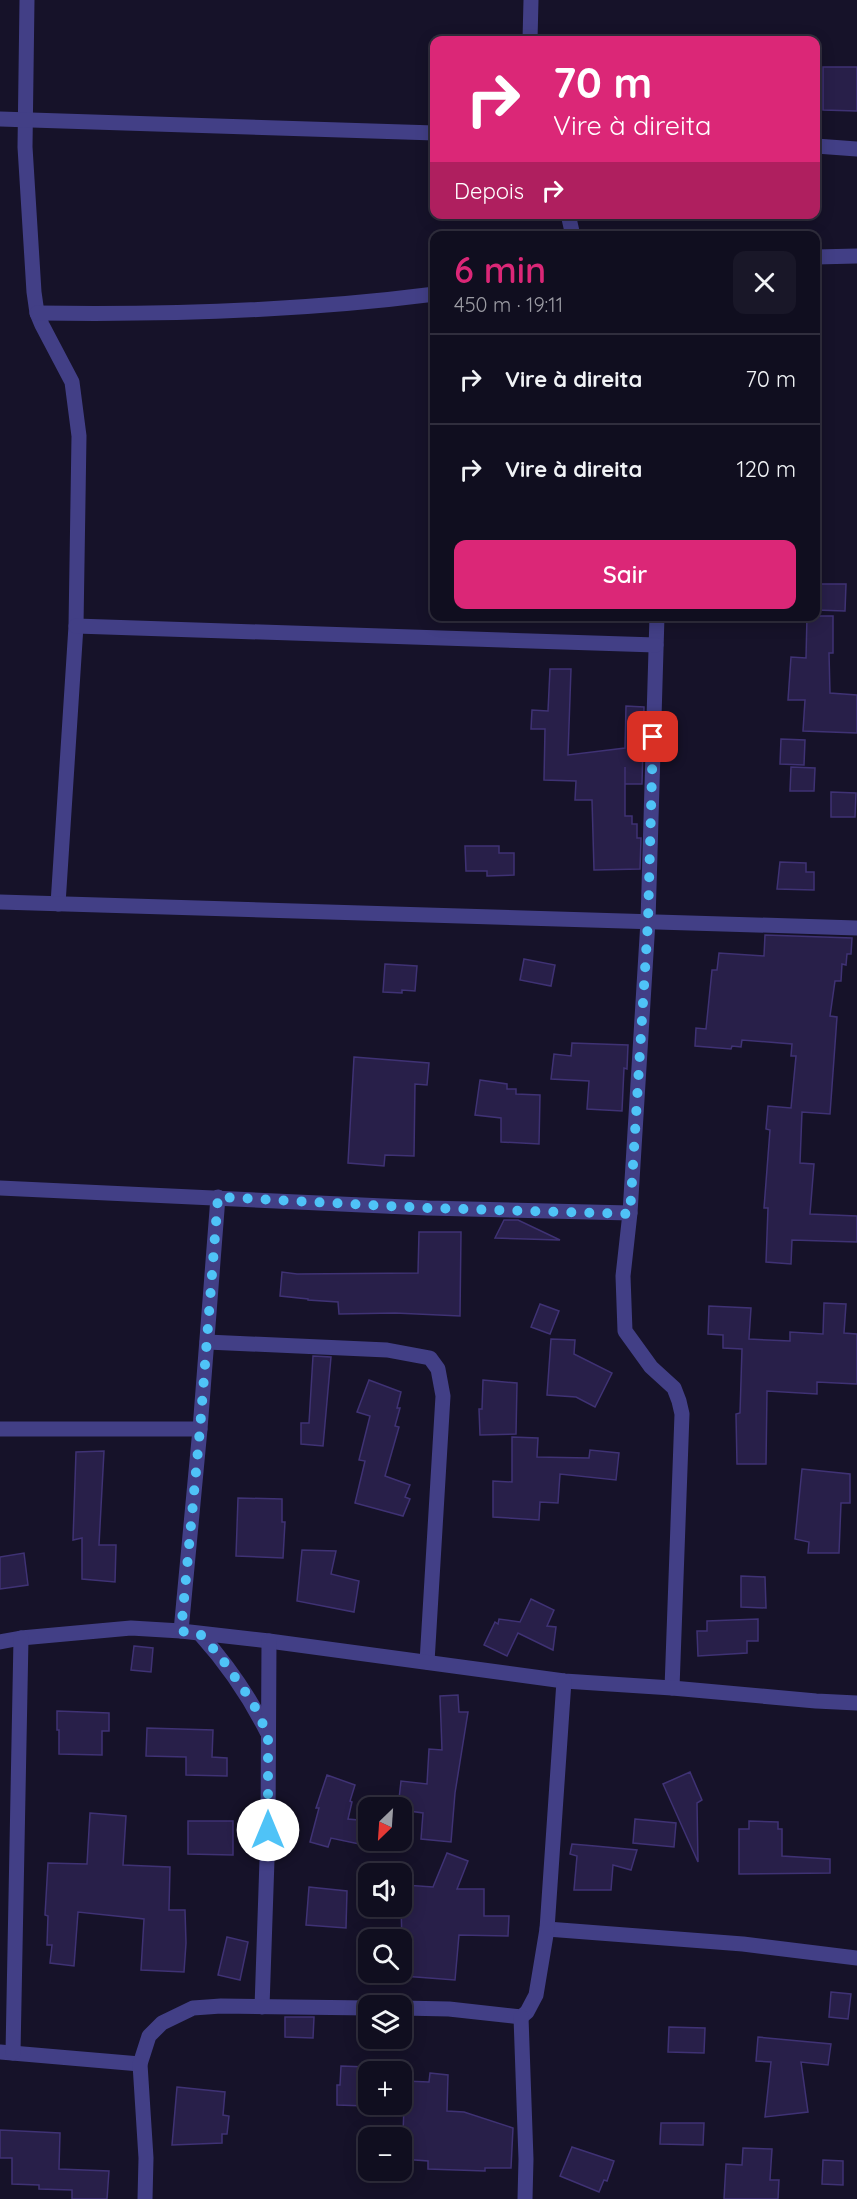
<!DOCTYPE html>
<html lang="pt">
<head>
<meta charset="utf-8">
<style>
	body { margin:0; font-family:Quicksand,sans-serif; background:#191728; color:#f1f3f6; height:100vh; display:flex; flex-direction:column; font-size:22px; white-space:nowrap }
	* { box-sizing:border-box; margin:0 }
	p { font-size:20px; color:#9c9ca4 }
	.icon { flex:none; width:33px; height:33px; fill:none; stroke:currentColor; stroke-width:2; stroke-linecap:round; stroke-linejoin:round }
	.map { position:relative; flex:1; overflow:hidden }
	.sheet { position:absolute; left:430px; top:231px; width:390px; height:390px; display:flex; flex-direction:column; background:#100e1f; border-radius:12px; box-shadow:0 3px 15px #0003,0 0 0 2px #302e3d }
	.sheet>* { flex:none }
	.banner { position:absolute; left:430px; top:36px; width:390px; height:183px; border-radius:12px; box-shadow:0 3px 15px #0003,0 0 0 2px #302e3d; background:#db2777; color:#fff; overflow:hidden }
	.needle { width:39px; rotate:205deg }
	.buttons { position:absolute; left:358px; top:1797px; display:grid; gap:12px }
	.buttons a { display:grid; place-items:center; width:54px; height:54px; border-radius:12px; background:#100e1f; box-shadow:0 3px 15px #0003,0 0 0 2px #302e3d; font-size:30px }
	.pin { position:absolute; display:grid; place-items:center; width:51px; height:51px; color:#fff; margin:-26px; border-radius:12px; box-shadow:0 3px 9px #0006 }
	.me { position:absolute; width:66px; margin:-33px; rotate:0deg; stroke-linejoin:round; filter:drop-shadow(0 0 4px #0008) }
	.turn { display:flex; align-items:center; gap:21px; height:126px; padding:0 24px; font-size:27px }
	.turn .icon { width:78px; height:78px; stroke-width:2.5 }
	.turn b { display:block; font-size:42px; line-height:51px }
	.then { display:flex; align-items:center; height:57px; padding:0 24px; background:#0003; gap:12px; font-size:22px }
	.round { display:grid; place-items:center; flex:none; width:63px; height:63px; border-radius:12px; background:#191728 }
	.summary { display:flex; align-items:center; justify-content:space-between; height:102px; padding:0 24px }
	h1 { font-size:36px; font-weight:600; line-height:45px; color:#db2777 }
	.cta { display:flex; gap:12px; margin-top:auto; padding:12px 24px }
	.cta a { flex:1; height:69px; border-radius:12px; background:#db2777; color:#fff; font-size:24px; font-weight:600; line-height:69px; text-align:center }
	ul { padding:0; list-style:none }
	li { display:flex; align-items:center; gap:18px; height:90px; padding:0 24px; border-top:2px solid #302e3d }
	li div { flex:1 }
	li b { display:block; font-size:22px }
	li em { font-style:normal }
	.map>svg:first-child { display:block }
	.building { fill:#281f49; stroke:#3f3274; stroke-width:1.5 }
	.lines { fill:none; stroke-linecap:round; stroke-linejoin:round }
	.minor { stroke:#423f86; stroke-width:15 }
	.route { stroke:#4fc3f7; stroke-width:10; stroke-dasharray:0 18 }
</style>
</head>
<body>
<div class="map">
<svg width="857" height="2199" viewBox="0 0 857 2199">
	<rect width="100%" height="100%" fill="#161229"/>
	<!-- building -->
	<g class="building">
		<path d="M823 67H857V111L823 110Z"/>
		<path d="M816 584H846L845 611 816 610Z"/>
		<path d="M807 616H833V653H829L830 693 857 695V733L803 731 805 700H788L791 657 806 658Z"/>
		<path d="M550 669H571L568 755 625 748 626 706 644 707 642 784H625V767V816H632V824H637V838H641L640 869 594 870 592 800H575L576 781 544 780 545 729H531L532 710 548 711Z"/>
		<path d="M781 739 805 740 804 765 780 764Z"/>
		<path d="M791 767 815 768 814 791H790Z"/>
		<path d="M831 792 856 793 855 817H831Z"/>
		<path d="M465 846H499V853H514V875L487 876V871H466Z"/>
		<path d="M780 862 806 863V872H814V890L777 889Z"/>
		<path d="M765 935 852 938 851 954H847L846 965 842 964 841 981H835L830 1016 837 1017 830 1114 802 1112 800 1163 814 1164 810 1214 857 1216V1242L792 1240 791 1264 766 1262 768 1208H764L770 1130 766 1129 768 1106 791 1108 796 1056H791L792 1044 742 1040 741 1047 732 1046 731 1049 695 1046 696 1028 706 1029 712 970H717L719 953 764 956Z"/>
		<path d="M524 959 555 965 551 986 520 980Z"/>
		<path d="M385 964 417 966 415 991 402 990V993L383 992Z"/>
		<path d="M572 1043 628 1045 627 1069 624 1068 622 1111 587 1109 589 1081 551 1079 554 1054 571 1056Z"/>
		<path d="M354 1057 429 1063 427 1085 415 1084 414 1156 385 1155 384 1166 348 1163Z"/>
		<path d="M480 1080 507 1084V1089H516V1094L540 1095 539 1144 501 1142V1118L475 1115Z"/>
		<path d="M504 1220H518L560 1240 495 1238Z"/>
		<path d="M419 1232H461L460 1316 395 1313 339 1314 338 1302 308 1300V1299L280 1296 282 1272 297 1274 418 1273Z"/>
		<path d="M824 1303 846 1304 844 1333 857 1334V1384L817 1382V1394L767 1391 766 1464H737L736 1414 740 1413 742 1349 723 1348V1335L708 1334 709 1306 751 1308 749 1339 790 1341V1332L823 1334Z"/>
		<path d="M540 1304 559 1311 550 1334 531 1327Z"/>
		<path d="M551 1339 575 1340 574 1354 612 1373 595 1407 576 1397 547 1395Z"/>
		<path d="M313 1356 331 1357 323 1446 301 1444V1423H309Z"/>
		<path d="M369 1380 401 1392 397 1408H400L395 1426 399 1427 385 1476 410 1485 405 1497 410 1499 403 1516 355 1503 365 1461 359 1460 370 1416 357 1412Z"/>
		<path d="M483 1380 517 1383 516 1434 480 1435 479 1409H482Z"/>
		<path d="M512 1437 538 1438 537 1457 589 1458 590 1450 619 1453 616 1480 560 1474 558 1503 540 1502 539 1520 493 1517V1481L512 1482Z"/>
		<path d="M104 1451 99 1545H116L115 1582 82 1579V1538L73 1540 76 1452Z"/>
		<path d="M802 1469 850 1474V1503H841L839 1553H808L809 1542 795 1539Z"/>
		<path d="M238 1498 282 1499V1522H285L283 1558 236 1556Z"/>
		<path d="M302 1550 336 1551 331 1574 359 1581 354 1612 297 1601Z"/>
		<path d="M24 1553 28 1585 0 1589V1557Z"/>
		<path d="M741 1576 765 1577 766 1608 741 1607Z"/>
		<path d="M531 1599 554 1610 547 1626 556 1627 553 1650 518 1633 507 1656 484 1645 495 1622 498 1624 499 1619 520 1622Z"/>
		<path d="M758 1619V1641H747V1653L698 1656 697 1631H707V1621Z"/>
		<path d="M134 1646 153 1648 151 1672 131 1670Z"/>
		<path d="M458 1695 459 1712H468L455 1793 451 1842 421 1839 423 1813 402 1810V1808H398L401 1781 427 1784 429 1749 442 1750 440 1696Z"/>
		<path d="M57 1711 109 1713V1731H102V1755L59 1754V1730H57Z"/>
		<path d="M147 1728 213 1730 212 1757 227 1758V1776L186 1775V1757L146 1756Z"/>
		<path d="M690 1772 702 1800 697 1803 698 1862 663 1784Z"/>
		<path d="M327 1775 355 1785 350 1801 352 1802 348 1819 369 1821V1846L331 1838 328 1847 310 1842 319 1808H316Z"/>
		<path d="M90 1813 126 1816 123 1865 170 1867 169 1910H185L186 1943 184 1972 141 1970 144 1919 78 1912 74 1966 50 1963 52 1945H47L48 1916 45 1915 48 1863 87 1864Z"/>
		<path d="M635 1819 676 1823 674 1847 633 1843Z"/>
		<path d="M188 1821H233V1855L188 1854Z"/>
		<path d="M749 1821 778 1822V1829H782V1856L830 1859V1873L739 1874V1829H749Z"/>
		<path d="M572 1844 595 1846 637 1850 631 1870 613 1865 611 1890H574L577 1856 570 1854Z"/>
		<path d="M447 1853 468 1861 457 1889H484V1916H509L508 1936 459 1935 455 1980 403 1976 401 1906 405 1885 433 1887Z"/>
		<path d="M309 1887 347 1891 346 1928 306 1925Z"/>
		<path d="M227 1937 248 1942 240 1980 218 1975Z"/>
		<path d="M831 1992 851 1994 848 2019 829 2017Z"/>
		<path d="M285 2017H314L313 2038 285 2037Z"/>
		<path d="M669 2027 705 2028 704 2053 668 2052Z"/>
		<path d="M758 2037 831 2044 828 2065 801 2062 808 2112 765 2117 771 2062 756 2061Z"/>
		<path d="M341 2066 367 2067 366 2106 337 2105V2085H340Z"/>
		<path d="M430 2073 448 2075 447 2111 464 2112 513 2128 511 2168H485V2171L428 2169V2161L402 2159 405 2081 429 2082Z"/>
		<path d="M177 2087 225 2092 223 2115 229 2116 227 2134H222V2143L172 2145Z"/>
		<path d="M661 2123H704L703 2145 660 2144Z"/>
		<path d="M0 2130 60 2133 59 2169 109 2171 107 2199H72V2190L39 2189V2185L12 2184V2158H0Z"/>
		<path d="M572 2147 614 2161 607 2181 604 2180 599 2192 560 2176Z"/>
		<path d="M743 2148 772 2149 770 2180H779L778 2199H724L726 2164 742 2165Z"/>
		<path d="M823 2160 843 2161V2185L822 2184Z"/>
	</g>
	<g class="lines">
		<!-- minor -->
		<g class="minor">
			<path d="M27 0 25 147 34 292 37 313 42 325 72 382 79 436 76 626 58 904"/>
			<path d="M530 40 531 0"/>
			<path d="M0 119 435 133"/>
			<path d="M816 146 857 149"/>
			<path d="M568 214 573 236"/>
			<path d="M816 257 857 256"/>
			<path d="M37 313C170 315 303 311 435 294"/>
			<path d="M657 616 648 921 630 1213 623 1276 625 1331 651 1367 674 1388 679 1401 682 1414 672 1688"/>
			<path d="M76 626 656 645"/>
			<path d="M0 902 857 928"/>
			<path d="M0 1188 427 1208 630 1213"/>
			<path d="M207 1342 387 1350 430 1358 438 1369 443 1396 427 1662"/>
			<path d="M0 1429H200"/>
			<path d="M181 1631 200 1429 218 1197"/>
			<path d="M200 1634C227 1664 249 1696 267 1732"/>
			<path d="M0 1642 21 1638 131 1628 181 1631 269 1641 564 1681 672 1688 816 1701 857 1703"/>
			<path d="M547 1929 743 1944 857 1958"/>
			<path d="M262 2007 268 1830 269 1641"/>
			<path d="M402 2008 449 2009 521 2017 527 2012 536 1995 547 1929 564 1681"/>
			<path d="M521 2017 526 2159 525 2199"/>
			<path d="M0 2052 140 2064"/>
			<path d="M13 2053 21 1638"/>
			<path d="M145 2199 146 2158 140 2064 149 2036 162 2023 193 2008 221 2006 369 2008"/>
		</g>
	</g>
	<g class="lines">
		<!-- route -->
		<path class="route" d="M268 1830V1735L253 1703 220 1656 200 1634 181 1631 200 1429 218 1197 427 1208 630 1214 648 921 653 737"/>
	</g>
</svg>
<div class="buttons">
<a><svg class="needle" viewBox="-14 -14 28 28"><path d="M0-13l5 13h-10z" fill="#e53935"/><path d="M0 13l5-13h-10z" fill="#9c9ca4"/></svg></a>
<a><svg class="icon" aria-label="sound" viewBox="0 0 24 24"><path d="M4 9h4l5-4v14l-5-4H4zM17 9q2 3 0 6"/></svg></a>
<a><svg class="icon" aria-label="search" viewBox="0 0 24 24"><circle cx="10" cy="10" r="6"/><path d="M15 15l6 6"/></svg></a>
<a><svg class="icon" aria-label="layers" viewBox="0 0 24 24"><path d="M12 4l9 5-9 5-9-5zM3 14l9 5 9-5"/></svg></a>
<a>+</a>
<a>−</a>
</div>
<div class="pin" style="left:653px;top:737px;background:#d93025"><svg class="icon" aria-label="arrive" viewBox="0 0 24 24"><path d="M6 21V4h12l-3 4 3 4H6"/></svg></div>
<svg class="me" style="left:268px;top:1830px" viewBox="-20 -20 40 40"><circle r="19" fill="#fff"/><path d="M0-13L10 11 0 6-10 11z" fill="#4fc3f7"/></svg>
<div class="banner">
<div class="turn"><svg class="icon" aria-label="right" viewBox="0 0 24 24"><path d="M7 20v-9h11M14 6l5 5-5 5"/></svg><div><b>70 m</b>Vire à direita</div></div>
<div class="then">Depois<svg class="icon" aria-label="right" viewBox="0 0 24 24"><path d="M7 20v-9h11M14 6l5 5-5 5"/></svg></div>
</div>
<section class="sheet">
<div class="summary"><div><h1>6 min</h1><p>450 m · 19:11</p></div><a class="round"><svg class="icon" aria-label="close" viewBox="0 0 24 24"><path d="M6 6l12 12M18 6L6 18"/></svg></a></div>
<ul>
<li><svg class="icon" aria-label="right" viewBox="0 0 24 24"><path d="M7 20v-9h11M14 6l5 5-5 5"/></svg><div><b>Vire à direita</b></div><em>70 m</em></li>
<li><svg class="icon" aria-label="right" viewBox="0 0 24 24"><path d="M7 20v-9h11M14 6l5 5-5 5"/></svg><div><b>Vire à direita</b></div><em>120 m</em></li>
</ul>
<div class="cta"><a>Sair</a></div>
</section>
</div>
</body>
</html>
